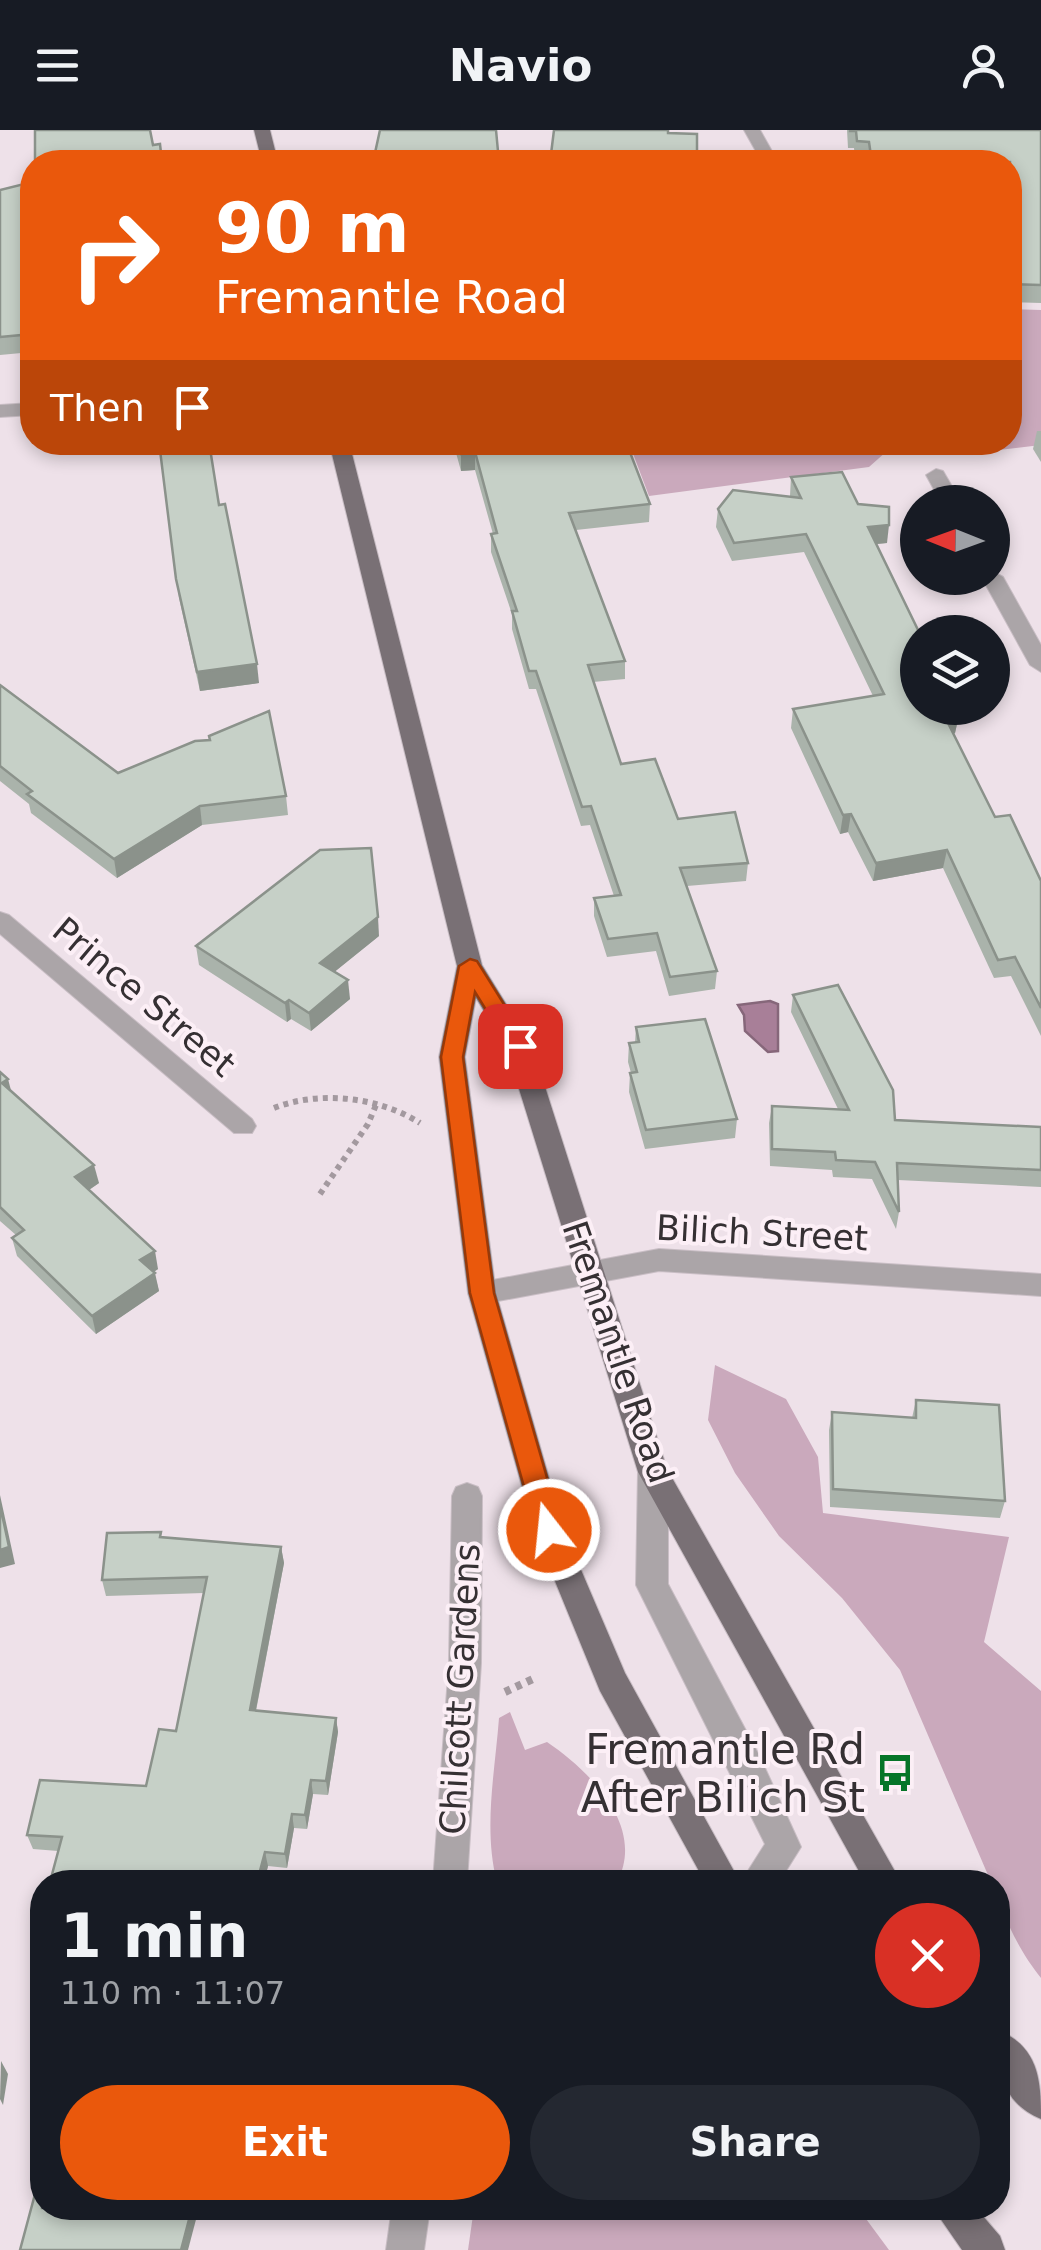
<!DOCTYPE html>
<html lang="en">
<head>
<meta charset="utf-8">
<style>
	body { margin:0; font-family:"DejaVu Sans",sans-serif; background:#242831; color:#f1f3f6; height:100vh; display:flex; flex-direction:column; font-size:38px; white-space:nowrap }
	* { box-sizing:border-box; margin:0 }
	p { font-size:32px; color:#9ea1a6 }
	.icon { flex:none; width:55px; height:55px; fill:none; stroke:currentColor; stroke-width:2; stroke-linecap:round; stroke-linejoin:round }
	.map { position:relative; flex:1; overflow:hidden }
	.details { position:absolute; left:30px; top:1740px; width:980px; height:350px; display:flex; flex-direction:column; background:#171b24; border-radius:40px; box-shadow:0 5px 15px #0003 }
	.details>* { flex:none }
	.guide { position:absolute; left:20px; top:20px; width:1002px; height:305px; border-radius:40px; box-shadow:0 5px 15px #0003; background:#ea580c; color:#fff; overflow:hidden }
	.needle { width:65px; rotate:271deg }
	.controls { position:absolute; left:900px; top:355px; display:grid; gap:20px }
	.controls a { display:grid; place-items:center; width:110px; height:110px; border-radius:50%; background:#171b24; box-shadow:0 5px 15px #0003; font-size:50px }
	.pin { position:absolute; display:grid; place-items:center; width:85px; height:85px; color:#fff; margin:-42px; border-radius:20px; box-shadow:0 5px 15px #0006 }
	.me { position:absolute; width:110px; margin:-55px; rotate:344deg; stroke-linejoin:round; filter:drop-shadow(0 0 8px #0008) }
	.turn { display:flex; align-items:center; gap:35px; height:210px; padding:0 30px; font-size:45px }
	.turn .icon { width:130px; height:130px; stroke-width:2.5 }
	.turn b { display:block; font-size:70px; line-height:85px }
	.then { display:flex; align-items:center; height:95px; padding:0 30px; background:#0003; gap:20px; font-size:38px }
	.round { display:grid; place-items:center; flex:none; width:105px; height:105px; border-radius:52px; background:#242831 }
	.summary { display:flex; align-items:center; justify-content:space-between; height:170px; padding:0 30px }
	h1 { font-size:60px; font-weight:600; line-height:75px }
	.cta { display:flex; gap:20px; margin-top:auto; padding:20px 30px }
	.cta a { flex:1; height:115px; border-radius:60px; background:#ea580c; color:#fff; font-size:40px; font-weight:600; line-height:115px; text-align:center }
	.cta a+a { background:#242831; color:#f1f3f6 }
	header { display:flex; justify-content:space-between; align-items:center; height:130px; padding:0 30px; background:#171b24; font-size:45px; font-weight:600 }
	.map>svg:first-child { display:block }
	.green { fill:#caa9bc }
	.water { fill:#a87f98; stroke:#86677a; stroke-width:2.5 }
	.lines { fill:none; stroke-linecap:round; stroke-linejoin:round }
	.minor-casing { stroke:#c9bec5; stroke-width:2 }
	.tertiary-casing { stroke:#c9bec5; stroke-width:2 }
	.primary-casing { stroke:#c9bec5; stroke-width:2 }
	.path-far1 { stroke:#a3999f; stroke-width:6; stroke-dasharray:5 5; stroke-linecap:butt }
	.path { stroke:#a3999f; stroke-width:8; stroke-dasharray:6 6; stroke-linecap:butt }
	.minor { fill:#aba5a8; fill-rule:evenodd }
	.tertiary { fill:#aba5a8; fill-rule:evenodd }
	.primary { fill:#797075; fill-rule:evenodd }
	.wall { fill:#aab3ab }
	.shaded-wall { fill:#8b928b }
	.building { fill:#c6d0c7; stroke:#8b928b; stroke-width:2.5 }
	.route { fill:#ea580c; stroke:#983908; stroke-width:2.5 }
	.labels { text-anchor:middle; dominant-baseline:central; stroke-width:8; stroke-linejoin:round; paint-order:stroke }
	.street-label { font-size:35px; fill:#353033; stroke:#fceff6 }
	.near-poi-label { font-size:42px; fill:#353033; stroke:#fceff6; text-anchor:end }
</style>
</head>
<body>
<header><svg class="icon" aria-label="menu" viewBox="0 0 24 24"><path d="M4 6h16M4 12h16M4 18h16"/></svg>Navio<svg class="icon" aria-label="person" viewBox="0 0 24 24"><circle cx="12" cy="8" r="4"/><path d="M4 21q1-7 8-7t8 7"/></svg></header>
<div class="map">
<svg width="1041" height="2120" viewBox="0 0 1041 2120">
	<rect width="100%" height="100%" fill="#eee1e9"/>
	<!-- green -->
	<g class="green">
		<path d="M1010 179 1041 180V315L982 322 947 313 1010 312Z"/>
		<path d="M629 313H896L869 337 649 366Z"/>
		<path d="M715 1235 786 1269 818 1327 823 1383 1009 1407 984 1512 1041 1561V1848C1022 1825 998 1782 998 1752H991L900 1540 842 1468 779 1406 735 1343 708 1290Z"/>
		<path d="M510 1582 525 1620 547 1612C591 1642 646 1697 617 1752H497C483 1699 495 1642 499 1588Z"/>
		<path d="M474 2078H858L889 2120H468Z"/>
	</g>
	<!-- water -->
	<path class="water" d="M770 871 778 874V921L768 922 745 901 744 885 738 875Z"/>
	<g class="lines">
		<!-- minor casing -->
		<g class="minor-casing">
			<g id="minor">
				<path d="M744 0H760L778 32H762Z"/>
				<path d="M32 273V285L0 287V275Z"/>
				<path d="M936 339 943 341 961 372H941L926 345Z"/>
				<path d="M992 441 1003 447 1041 515V542L1030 535 982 448H992Z"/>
				<path d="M0 782 9 785 252 989 256 996 252 1003H234L0 804Z"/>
				<path d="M653 1329 664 1333 668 1342V1454L760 1627 801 1717 779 1752H741L765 1714 636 1455 638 1342 642 1333Z"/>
				<path d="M467 1353 478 1357 482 1366 481 1533 467 1752H433L449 1533 452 1366 456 1357Z"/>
				<path d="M392 2078H430L424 2120H386Z"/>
			</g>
		</g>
		<!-- tertiary casing -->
		<g class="tertiary-casing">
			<path id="tertiary" d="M659 1119 1041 1144V1166L659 1141 482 1174 472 1171 468 1163 472 1155 482 1152Z"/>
		</g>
		<!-- primary casing -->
		<g class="primary-casing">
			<g id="primary">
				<path d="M254 0H270L278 32H262Z"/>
				<path d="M329 312H349L482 835 532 916 667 1339 901 1752H865L638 1342 506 917 476 868 465 927 496 1163 564 1400 625 1543 740 1752H705L600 1561 534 1400 468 1163 439 927 457 836Z"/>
				<path d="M998 1900C1039 1917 1041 1951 1041 1989 1001 1973 996 1937 998 1900Z"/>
				<path d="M933 2078H976L1000 2106 1005 2120H962Z"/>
			</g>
		</g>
		<!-- path-far1 -->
		<g class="path-far1">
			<path d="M274 978C320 960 379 967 420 993"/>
			<path d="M320 1064 368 994 376 975"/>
		</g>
		<!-- path -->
		<path class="path" d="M505 1562 533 1549"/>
		<!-- minor -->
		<use href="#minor" class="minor"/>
		<!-- tertiary -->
		<use href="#tertiary" class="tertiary"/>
		<!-- primary -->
		<use href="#primary" class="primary"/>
	</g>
	<!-- wall -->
	<g class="wall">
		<path d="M847 0H1041V173L1010 172V32H868L867 29H855L854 18H848Z"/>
		<path d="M32 52V222L0 225V60Z"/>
		<path d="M1037 301H1041V332L1033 319Z"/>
		<path d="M159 312 259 553 200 561 179 468Z"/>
		<path d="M453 312H626L650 374 649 392 576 400 625 531V549L593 552 621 634 678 689 748 733 746 751 687 756 717 841 715 859 669 866 656 821 607 827 594 786V768L614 766 590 695 581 696 536 559H529L512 499V484L491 422V404H493L475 340 461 341Z"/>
		<path d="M791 347 858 374 887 413 876 414 959 585 955 603 954 604 995 687 1041 751V906L1011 846 994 848 943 738 873 751 848 702 840 704 791 598 793 579 873 566 804 422 732 431 716 397 718 379 790 366Z"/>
		<path d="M0 555 118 643 286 666 288 685 202 695 117 748 31 683 29 674 0 651Z"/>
		<path d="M379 806 334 842 350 869 311 901 291 889 287 892 199 835 196 816Z"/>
		<path d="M793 865 895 990 1041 997V1057L898 1050 899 1082 896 1099 872 1049 833 1047 832 1040 770 1036 769 993 772 976 838 979 791 882Z"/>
		<path d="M636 897 737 989 735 1008 645 1019 629 962 630 943H631L628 932 629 913H635Z"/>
		<path d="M0 942 11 961 99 1053 89 1060 158 1139 154 1142 159 1161 96 1204 17 1126 12 1108 16 1105 0 1091Z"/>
		<path d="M916 1270 1005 1371 1000 1388 830 1377 829 1300 832 1282 912 1288Z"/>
		<path d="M162 1407 281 1417 284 1433 256 1581 336 1588 338 1602 328 1665 313 1664 307 1699 294 1698 287 1738 268 1736 264 1752H50L58 1721 33 1719 27 1705 146 1656 176 1601 204 1463 106 1466 102 1450Z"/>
	</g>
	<!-- shaded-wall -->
	<g class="shaded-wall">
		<path d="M475 322V340L461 341V324Z"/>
		<path d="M889 395 887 413 866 415 868 397Z"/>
		<path d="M257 534 259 553 200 561 197 542Z"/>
		<path d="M959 585 955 603 942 605 945 587Z"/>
		<path d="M200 676 202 695 117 748 114 729Z"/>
		<path d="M851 684 848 702 840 704 843 685Z"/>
		<path d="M947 720 943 738 873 751 876 733Z"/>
		<path d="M378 787 379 806 322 852 320 833Z"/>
		<path d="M348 850 350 869 311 901 309 883Z"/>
		<path d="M289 870 291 889 287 892 285 873Z"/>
		<path d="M8 949 13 968 2 953Z"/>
		<path d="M94 1035 99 1053 80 1066 75 1047Z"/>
		<path d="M155 1121 158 1139 144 1148 140 1130Z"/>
		<path d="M155 1143 159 1161 96 1204 92 1186Z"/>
		<path d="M0 1365 15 1434 0 1438Z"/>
		<path d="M281 1417 284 1433 253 1595 250 1580Z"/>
		<path d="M336 1588 338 1602 328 1665 326 1651Z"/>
		<path d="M311 1650 313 1664 307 1699 305 1685Z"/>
		<path d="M292 1684 294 1698 287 1738 285 1724Z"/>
		<path d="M265 1722 268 1736 264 1752H257Z"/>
		<path d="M1 1931 8 1944 3 1975 0 1969Z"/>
		<path d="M192 2078H199L188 2120H181Z"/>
	</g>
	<!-- building -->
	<g class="building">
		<path d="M35 0H150L153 15 160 14 162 32H35Z"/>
		<path d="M380 0H496L499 32H373Z"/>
		<path d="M554 0H668V3L697 4V32H550Z"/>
		<path d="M850 0H1041V155L1010 154V32H887L886 26H871L869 12 857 11 856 1H850Z"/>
		<path d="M32 52V204L0 207V60Z"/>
		<path d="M159 312H209L219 375 225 374 257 534 197 542 176 449Z"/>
		<path d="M458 312H626L650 374 569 383 625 531 588 535 621 634 655 629 678 689 735 682 748 733 680 738 717 841 670 847 657 803 608 809 594 768 621 765 591 676 582 677 536 541H529L512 481H517L491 404 497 403 475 322 461 324Z"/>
		<path d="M842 342 858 374 889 377V395L868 397 919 502H918V578H955L959 585 945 587 995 687 1010 685 1041 751V878L1015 827 998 830 947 720 876 733 851 684 843 685 793 579 884 564 806 404 734 413 718 379 733 360 801 368 791 347Z"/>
		<path d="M0 555 118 643 195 611 210 610 209 606 269 581 286 666 200 676 114 729 27 664 32 661 0 636Z"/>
		<path d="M371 718 378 787 320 833 348 850 309 883 289 870 285 873 196 816 320 720Z"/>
		<path d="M838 855 893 960 895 990 1041 997V1040L897 1033 899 1082 875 1032 836 1030 835 1022 772 1019V976L849 980 793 865Z"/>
		<path d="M705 889 737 989 646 1000 630 943 637 942 629 913 639 912 636 897Z"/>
		<path d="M0 942 8 949 2 953 94 1035 75 1047 155 1121 140 1130 155 1143 92 1186 12 1108 24 1100 0 1077Z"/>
		<path d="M916 1270 999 1275 1005 1371 833 1359 832 1282 916 1288Z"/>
		<path d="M0 1375 9 1417 0 1420Z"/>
		<path d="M161 1402 160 1407 281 1417 250 1580 336 1588 326 1651 311 1650 305 1685 292 1684 285 1724 265 1722 257 1752H50L62 1707 27 1705 40 1650 146 1656 159 1599 176 1601 207 1447 102 1450 107 1403Z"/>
		<path d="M42 2038V2078H192L181 2120H20Z"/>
	</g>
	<!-- route -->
	<path class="route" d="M470 829 477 831 530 916 527 922H512L475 862 463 927 494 1163 562 1400 558 1408 549 1411 540 1408 536 1400 470 1163 441 927 459 836Z"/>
	<!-- icons -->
	<defs>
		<g id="bus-bare" transform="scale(3)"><path d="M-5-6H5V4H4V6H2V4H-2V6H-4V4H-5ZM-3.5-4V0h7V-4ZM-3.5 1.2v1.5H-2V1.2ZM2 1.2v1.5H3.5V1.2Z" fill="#067529" stroke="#fceff6" stroke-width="2.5" paint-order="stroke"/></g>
	</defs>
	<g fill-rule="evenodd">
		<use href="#bus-bare" x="895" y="1643"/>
	</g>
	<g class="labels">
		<!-- street labels -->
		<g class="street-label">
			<text transform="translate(144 867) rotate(40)">Prince Street</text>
			<text transform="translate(762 1103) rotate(3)">Bilich Street</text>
			<text transform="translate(618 1222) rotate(71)">Fremantle Road</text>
			<text transform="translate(460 1559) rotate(-87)">Chilcott Gardens</text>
		</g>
		<!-- near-poi labels -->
		<g class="near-poi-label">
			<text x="865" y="1619">Fremantle Rd<tspan x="865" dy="48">After Bilich St</tspan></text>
		</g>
	</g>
</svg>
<div class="controls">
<a><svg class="needle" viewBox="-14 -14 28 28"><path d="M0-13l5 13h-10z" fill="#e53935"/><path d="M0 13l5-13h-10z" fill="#9ea1a6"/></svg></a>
<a><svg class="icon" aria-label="layers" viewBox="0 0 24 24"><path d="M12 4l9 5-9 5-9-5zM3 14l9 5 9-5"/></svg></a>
</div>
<div class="pin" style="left:520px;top:916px;background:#d93025"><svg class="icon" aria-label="arrive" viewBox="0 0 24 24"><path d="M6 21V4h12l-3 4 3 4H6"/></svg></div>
<svg class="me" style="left:549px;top:1400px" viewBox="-20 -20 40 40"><circle r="17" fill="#ea580c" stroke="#fff" stroke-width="3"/><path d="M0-11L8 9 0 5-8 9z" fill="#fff"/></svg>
<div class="guide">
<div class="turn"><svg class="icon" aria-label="right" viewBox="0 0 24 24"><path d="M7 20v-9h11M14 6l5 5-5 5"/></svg><div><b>90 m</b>Fremantle Road</div></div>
<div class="then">Then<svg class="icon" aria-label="arrive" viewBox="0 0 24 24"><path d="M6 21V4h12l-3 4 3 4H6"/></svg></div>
</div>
<section class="details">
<div class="summary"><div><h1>1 min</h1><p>110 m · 11:07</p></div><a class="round" style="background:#d93025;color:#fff"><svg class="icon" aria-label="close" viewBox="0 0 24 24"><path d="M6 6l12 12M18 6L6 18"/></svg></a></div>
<div class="cta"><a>Exit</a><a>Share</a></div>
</section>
</div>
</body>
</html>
